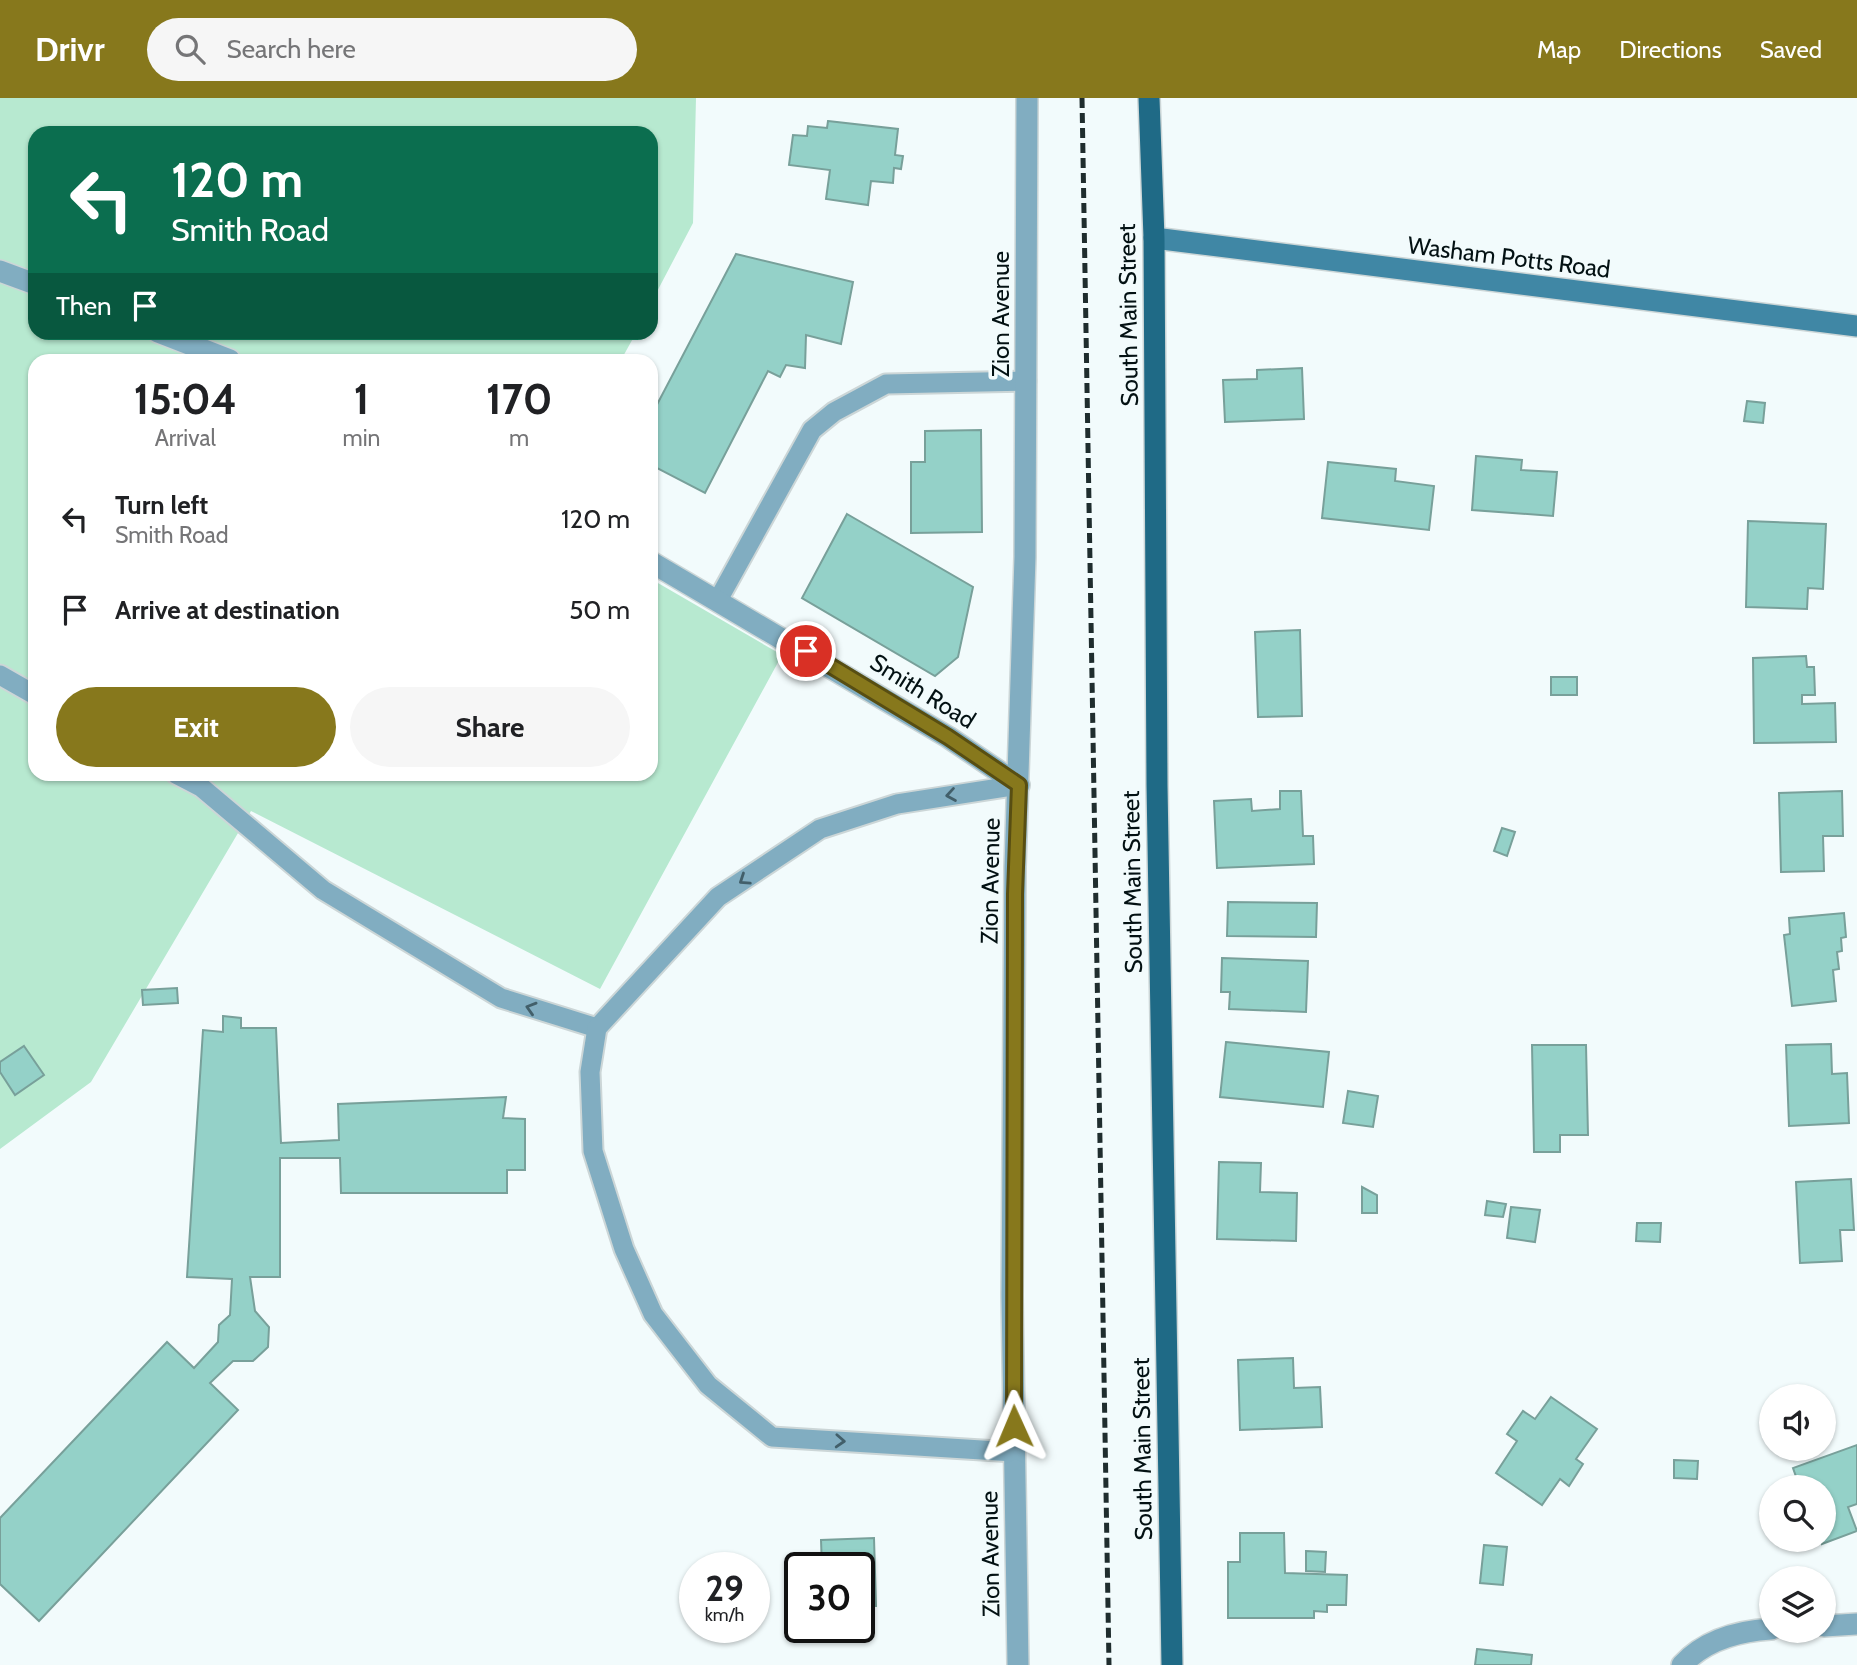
<!DOCTYPE html>
<html lang="en">
<head>
<meta charset="utf-8">
<style>
	body { margin:0; font-family:Cabin,sans-serif; background:#f6f6f6; color:#202124; height:100vh; display:flex; flex-direction:column; font-size:26px; white-space:nowrap }
	* { box-sizing:border-box; margin:0 }
	p { font-size:23px; color:#757577 }
	.icon { flex:none; width:38px; height:38px; fill:none; stroke:currentColor; stroke-width:2; stroke-linecap:round; stroke-linejoin:round }
	.map { position:relative; flex:1; overflow:hidden }
	.panel { position:absolute; left:28px; top:256px; width:630px; height:427px; display:flex; flex-direction:column; background:#fff; border-radius:21px; box-shadow:0 2px 5px #0004 }
	.panel>* { flex:none }
	.hud { position:absolute; left:28px; top:28px; width:630px; height:214px; border-radius:21px; box-shadow:0 2px 5px #0004; background:#0b6e4f; color:#fff; overflow:hidden }
	.buttons { position:absolute; left:1759px; top:1286px; display:grid; gap:14px }
	.buttons a { display:grid; place-items:center; width:77px; height:77px; border-radius:50%; background:#fff; box-shadow:0 2px 5px #0004; font-size:35px }
	.speed { position:absolute; left:679px; top:1454px; display:flex; gap:14px; font-size:35px; font-weight:700; text-align:center }
	.speed>* { display:grid; place-content:center; width:91px; height:91px; border-radius:50%; background:#fff; box-shadow:0 2px 5px #0004; line-height:1 }
	.speed small { font-size:18px; font-weight:400 }
	.speed .limit { border:4px solid #111; border-radius:10px; background:#fff; color:#111 }
	.pin { position:absolute; display:grid; place-items:center; width:60px; height:60px; color:#fff; margin:-30px; border:4px solid #fff; border-radius:50%; box-shadow:0 2px 7px #0007 }
	.me { position:absolute; width:77px; margin:-38px; rotate:359deg; stroke-linejoin:round; filter:drop-shadow(0 0 5px #0008) }
	.turn { display:flex; align-items:center; gap:24px; height:147px; padding:0 28px; font-size:32px }
	.turn .icon { width:91px; height:91px; stroke-width:2.5 }
	.turn b { display:block; font-size:49px; line-height:60px }
	.then { display:flex; align-items:center; height:66px; padding:0 28px; background:#0003; gap:14px; font-size:26px }
	.eta { display:flex; justify-content:space-evenly; align-items:center; height:119px; text-align:center }
	.eta b { font-size:42px; font-weight:800; line-height:49px }
	.action { display:flex; gap:14px; margin-top:auto; padding:14px 28px }
	.action a { flex:1; height:80px; border-radius:42px; background:#87781c; color:#fff; font-size:28px; font-weight:800; line-height:80px; text-align:center }
	.action a+a { background:#f6f6f6; color:#202124 }
	ul { padding:0; list-style:none }
	li { display:flex; align-items:center; gap:21px; height:91px; padding:0 28px }
	li div { flex:1 }
	li b { display:block; font-size:26px }
	li em { font-style:normal }
	header { display:flex; align-items:center; gap:42px; box-sizing:border-box; height:98px; padding:0 35px; background:#87781c; color:#fff }
	header strong { font-size:33px }
	nav { display:flex; gap:38px; margin-inline-start:auto; font-size:24px }
	.search { width:490px; height:63px; background:#f6f6f6; display:flex; align-items:center; gap:18px; box-sizing:border-box; padding:0 24px; border-radius:38px; color:#757577; font-size:26px }
	.map>svg:first-child { display:block }
	.green { fill:#b7e9d0 }
	.building { fill:#94d1c8; stroke:#78a09a; stroke-width:2 }
	.lines { fill:none; stroke-linecap:round; stroke-linejoin:round }
	.lane-casing { stroke:#ccd6d7; stroke-width:23 }
	.street-casing { stroke:#ccd6d7; stroke-width:24 }
	.secondary-casing { stroke:#ccd6d7; stroke-width:24 }
	.primary-casing { stroke:#ccd6d7; stroke-width:24 }
	.lane { stroke:#81adc1; stroke-width:19 }
	.street { stroke:#81adc1; stroke-width:21 }
	.secondary { stroke:#4087a5; stroke-width:21 }
	.primary { stroke:#1f6a86; stroke-width:21 }
	.rail { stroke:#1f2d2e; stroke-width:5; stroke-dasharray:10 5; stroke-linecap:butt }
	.oneway { stroke:#425f6a }
	.route-casing { stroke:#584e12; stroke-width:18 }
	.route { stroke:#87781c; stroke-width:12 }
	.labels { text-anchor:middle; dominant-baseline:central; stroke-width:7; stroke-linejoin:round; paint-order:stroke }
	.street-label { font-size:24px; fill:#031113; stroke:#f2fbfc }
</style>
</head>
<body>
<header>
<strong>Drivr</strong>
<div class="search"><svg class="icon" aria-label="search" viewBox="0 0 24 24"><circle cx="10" cy="10" r="6"/><path d="M15 15l6 6"/></svg>Search here</div>
<nav><a>Map</a><a>Directions</a><a>Saved</a></nav>
</header>
<div class="map">
<svg width="1857" height="1567" viewBox="0 0 1857 1567">
	<rect width="100%" height="100%" fill="#f2fbfc"/>
	<!-- green -->
	<path class="green" d="M0 0H696L693 125 651 205V35H35V234L636 235 621 262H35V676H651V481L782 557 600 891 251 713 91 984 0 1051Z"/>
	<!-- building -->
	<g class="building">
		<path d="M828 23 898 31 895 57 903 58 901 71 894 70 893 85 871 83 868 107 826 101 830 72 789 67 793 37 807 38 808 28 827 30Z"/>
		<path d="M736 156 853 184 841 246 806 237 805 270 786 267 780 279 768 273 705 395 651 367V318Z"/>
		<path d="M1302 270 1304 321 1225 324 1223 282 1257 281V272Z"/>
		<path d="M1747 303 1765 305 1763 325 1744 323Z"/>
		<path d="M981 332 982 434 911 435V364H925V333Z"/>
		<path d="M1476 358 1522 362 1521 372 1557 374 1553 418 1472 412Z"/>
		<path d="M1328 364 1396 371 1395 383 1434 388 1429 432 1322 420Z"/>
		<path d="M847 416 973 489 958 559 935 578 802 500Z"/>
		<path d="M1748 423 1826 426 1823 491 1808 490 1807 511 1746 509Z"/>
		<path d="M1300 532 1302 618 1258 619 1255 534Z"/>
		<path d="M1806 558 1807 569H1814L1815 597H1802V606L1835 605 1836 644 1754 645 1753 560Z"/>
		<rect x="1551" y="579" width="26" height="18"/>
		<path d="M1280 693H1301L1303 738H1313L1314 766 1217 770 1214 703 1251 701 1252 713 1280 711Z"/>
		<path d="M1842 693 1843 738H1823L1824 773 1781 774 1779 695Z"/>
		<path d="M1502 730 1515 734 1507 758 1494 753Z"/>
		<path d="M1228 804 1317 805 1316 839 1227 838Z"/>
		<path d="M1844 815 1846 839 1841 840 1842 853 1837 854 1839 871 1833 872 1836 903 1792 908 1784 837 1790 836 1789 820Z"/>
		<path d="M1222 860 1308 863 1306 914 1229 911 1230 894H1221Z"/>
		<path d="M177 890 178 905 143 907 142 892Z"/>
		<path d="M223 918 241 920V930H276L281 1045 339 1042 338 1006 506 999 503 1020 525 1021V1072H507V1095H341L340 1060H280V1179H250L255 1213 269 1229 268 1249 253 1263H233L210 1285 238 1312 39 1523 0 1486V1420L167 1244 194 1270 218 1244 219 1227 230 1217 232 1181 187 1179 203 932 223 934Z"/>
		<path d="M1226 944 1329 954 1323 1009 1220 999Z"/>
		<path d="M1831 946 1832 976 1847 975 1849 1025 1789 1028 1786 947Z"/>
		<path d="M1532 947H1586L1588 1037H1560V1054H1534Z"/>
		<path d="M24 948 44 977 15 997 0 974V964Z"/>
		<path d="M1348 993 1378 998 1373 1029 1343 1025Z"/>
		<path d="M1219 1064 1261 1065 1260 1094 1297 1095 1296 1143 1217 1141Z"/>
		<path d="M1851 1081 1854 1132H1840L1842 1163 1800 1165 1796 1084Z"/>
		<path d="M1362 1089 1377 1097V1115H1362Z"/>
		<path d="M1487 1103 1506 1106 1503 1119 1485 1117Z"/>
		<path d="M1511 1109 1540 1112 1535 1144 1507 1140Z"/>
		<path d="M1637 1125H1661L1660 1144 1636 1143Z"/>
		<path d="M1293 1260 1294 1290 1320 1289 1322 1329 1240 1332 1238 1262Z"/>
		<path d="M1551 1299 1597 1331 1576 1361 1583 1366 1569 1388 1560 1381 1542 1407 1496 1375 1517 1343 1507 1336 1523 1313 1535 1321Z"/>
		<path d="M1857 1347V1406L1848 1409 1857 1433 1822 1446 1824 1390H1800L1793 1370Z"/>
		<path d="M1674 1362 1698 1363 1697 1381 1674 1380Z"/>
		<path d="M1240 1435H1284L1285 1475 1347 1477 1346 1507H1327V1514L1314 1513V1520H1228V1464H1240Z"/>
		<path d="M874 1440 876 1508H864L865 1527H859V1470H822L821 1442Z"/>
		<path d="M1484 1447 1507 1449 1503 1487 1480 1485Z"/>
		<path d="M1306 1453 1326 1454 1325 1474 1306 1473Z"/>
		<path d="M800 1493V1520H788L787 1494Z"/>
		<path d="M1477 1551 1532 1557 1531 1567H1475Z"/>
	</g>
	<g class="lines">
		<!-- lane casing -->
		<g class="lane-casing">
			<g id="lane">
				<path d="M718 502 812 332 834 314 886 286 1026 283"/>
				<path d="M0 577 35 597"/>
				<path d="M176 676 201 689 323 792 501 900 597 930"/>
				<path d="M1014 1354 772 1339 708 1287 653 1216 624 1151 593 1053 590 974 597 930 718 799 820 731 897 706 1019 687"/>
			</g>
		</g>
		<!-- street casing -->
		<g class="street-casing">
			<g id="street">
				<path d="M0 173 35 186"/>
				<path d="M158 234 230 262"/>
				<path d="M651 464 948 639 1019 687"/>
				<path d="M1824 1528 1857 1526"/>
				<path d="M1018 1567 1012 1198 1015 769 1025 459 1027 0"/>
				<path d="M1682 1567C1705 1542 1737 1533 1771 1531"/>
			</g>
		</g>
		<!-- secondary casing -->
		<g class="secondary-casing">
			<path id="secondary" d="M1154 140 1857 228"/>
		</g>
		<!-- primary casing -->
		<g class="primary-casing">
			<path id="primary" d="M1149 0 1154 140 1157 687 1172 1567"/>
		</g>
		<!-- lane -->
		<use href="#lane" class="lane"/>
		<!-- street -->
		<use href="#street" class="street"/>
		<!-- secondary -->
		<use href="#secondary" class="secondary"/>
		<!-- primary -->
		<use href="#primary" class="primary"/>
		<!-- rail -->
		<path class="rail" d="M1082 0 1109 1567"/>
	</g>
	<!-- one-way arrows -->
	<defs><path id="oneway-chevron" d="M-2-3.5L2.5 0L-2 3.5" fill="none" stroke-width="1.6" stroke-linecap="round" stroke-linejoin="round" transform="scale(1.75)"/></defs>
	<g class="oneway">
		<use href="#oneway-chevron" transform="translate(951 697) rotate(171)"/>
		<use href="#oneway-chevron" transform="translate(744 782) rotate(146)"/>
		<use href="#oneway-chevron" transform="translate(531 910) rotate(-163)"/>
		<use href="#oneway-chevron" transform="translate(840 1343) rotate(3)"/>
	</g>
	<g class="lines">
		<!-- route casing -->
		<g class="route-casing">
			<path id="route" d="M806 553 948 639 1019 687 1015 796 1014 1328"/>
		</g>
		<!-- route -->
		<use href="#route" class="route"/>
	</g>
	<g class="labels">
		<!-- street labels -->
		<g class="street-label">
			<text transform="translate(1509 159) rotate(7)">Washam Potts Road</text>
			<text transform="translate(1000 216) rotate(-90)">Zion Avenue</text>
			<text transform="translate(1128 217) rotate(-91)">South Main Street</text>
			<text transform="translate(923 593) rotate(32)">Smith Road</text>
			<text transform="translate(990 783) rotate(-89)">Zion Avenue</text>
			<text transform="translate(1132 784) rotate(-91)">South Main Street</text>
			<text transform="translate(1142 1351) rotate(-91)">South Main Street</text>
			<text transform="translate(990 1456) rotate(-91)">Zion Avenue</text>
		</g>
	</g>
</svg>
<div class="buttons">
<a><svg class="icon" aria-label="sound" viewBox="0 0 24 24"><path d="M4 9h4l5-4v14l-5-4H4zM17 9q2 3 0 6"/></svg></a>
<a><svg class="icon" aria-label="search" viewBox="0 0 24 24"><circle cx="10" cy="10" r="6"/><path d="M15 15l6 6"/></svg></a>
<a><svg class="icon" aria-label="layers" viewBox="0 0 24 24"><path d="M12 4l9 5-9 5-9-5zM3 14l9 5 9-5"/></svg></a>
</div>
<div class="speed"><div>29<small>km/h</small></div><div class="limit">30</div></div>
<div class="pin" style="left:806px;top:553px;background:#d93025"><svg class="icon" aria-label="arrive" viewBox="0 0 24 24"><path d="M6 21V4h12l-3 4 3 4H6"/></svg></div>
<svg class="me" style="left:1014px;top:1328px" viewBox="-20 -20 40 40"><path d="M0-17L14 15 0 8-14 15z" fill="#87781c" stroke="#fff" stroke-width="4"/></svg>
<div class="hud">
<div class="turn"><svg class="icon" aria-label="left" viewBox="0 0 24 24"><path d="M17 20v-9H6M10 6l-5 5 5 5"/></svg><div><b>120 m</b>Smith Road</div></div>
<div class="then">Then<svg class="icon" aria-label="arrive" viewBox="0 0 24 24"><path d="M6 21V4h12l-3 4 3 4H6"/></svg></div>
</div>
<section class="panel">
<div class="eta">
<div><b>15:04</b><p>Arrival</p></div>
<div><b>1</b><p>min</p></div>
<div><b>170</b><p>m</p></div>
</div>
<ul>
<li><svg class="icon" aria-label="left" viewBox="0 0 24 24"><path d="M17 20v-9H6M10 6l-5 5 5 5"/></svg><div><b>Turn left</b><p>Smith Road</p></div><em>120 m</em></li>
<li><svg class="icon" aria-label="arrive" viewBox="0 0 24 24"><path d="M6 21V4h12l-3 4 3 4H6"/></svg><div><b>Arrive at destination</b></div><em>50 m</em></li>
</ul>
<div class="action"><a>Exit</a><a>Share</a></div>
</section>
</div>
</body>
</html>
